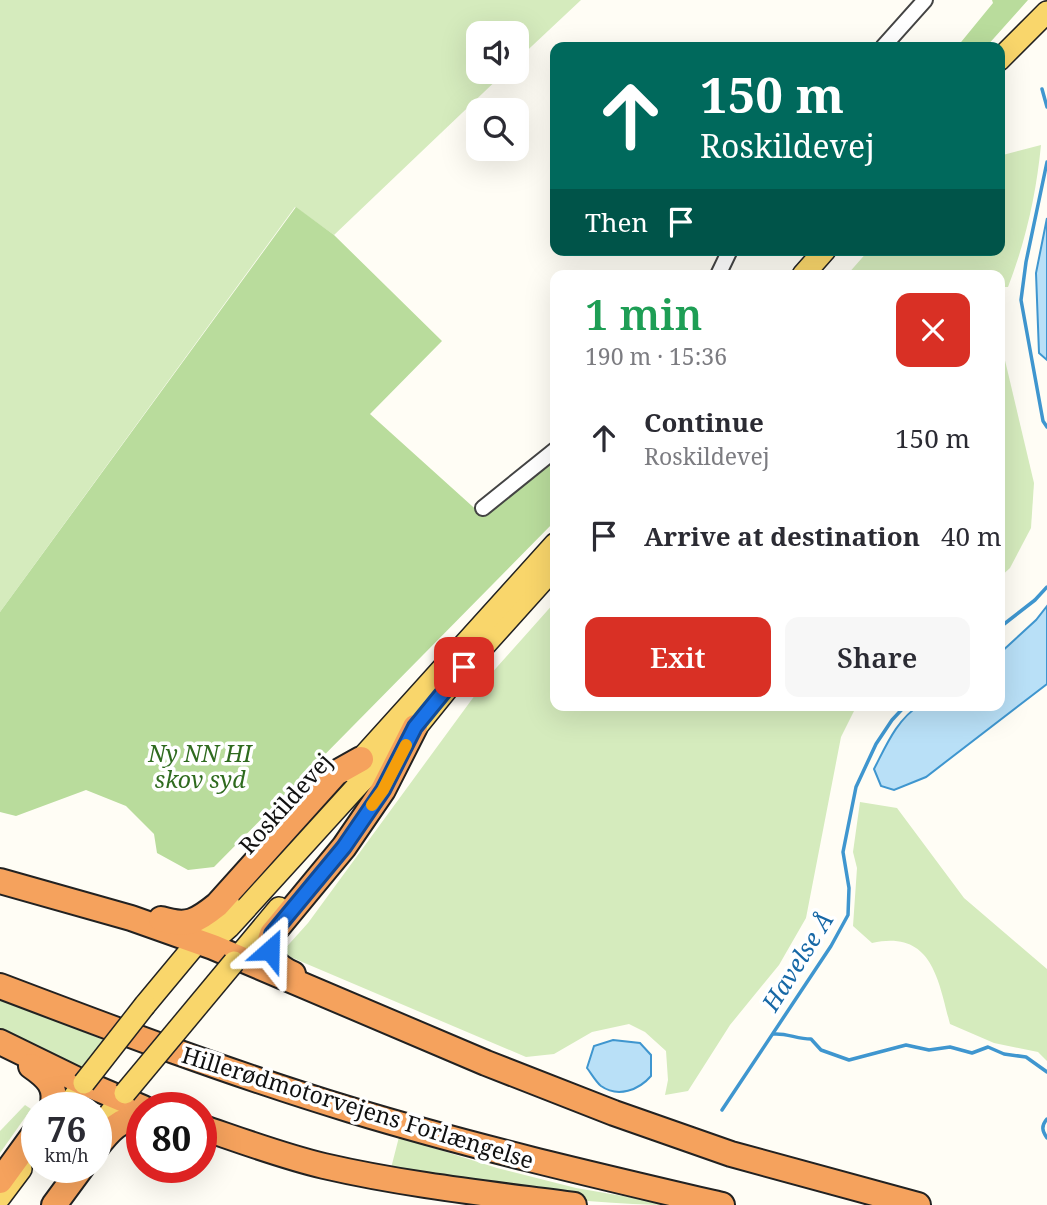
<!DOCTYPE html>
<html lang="en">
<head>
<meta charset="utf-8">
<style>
	body { margin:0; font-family:"Noto Serif",serif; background:#f7f7f7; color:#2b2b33; height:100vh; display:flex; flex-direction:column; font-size:26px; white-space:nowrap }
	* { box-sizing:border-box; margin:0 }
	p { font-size:23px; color:#7c7c81 }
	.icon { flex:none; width:38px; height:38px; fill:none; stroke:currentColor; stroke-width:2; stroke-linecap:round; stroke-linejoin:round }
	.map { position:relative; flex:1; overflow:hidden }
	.panel { position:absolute; left:550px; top:270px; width:455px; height:441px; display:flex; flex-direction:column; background:#fff; border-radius:14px; box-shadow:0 7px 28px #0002 }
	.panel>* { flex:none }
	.top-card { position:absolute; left:550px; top:42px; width:455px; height:214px; border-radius:14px; box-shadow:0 7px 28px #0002; background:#00695c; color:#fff; overflow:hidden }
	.buttons { position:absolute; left:466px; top:21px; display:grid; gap:14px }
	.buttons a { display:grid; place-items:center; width:63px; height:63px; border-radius:14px; background:#fff; box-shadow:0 7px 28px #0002; font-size:35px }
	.speed { position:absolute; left:21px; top:1092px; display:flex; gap:14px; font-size:35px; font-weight:700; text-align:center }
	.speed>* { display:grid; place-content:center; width:91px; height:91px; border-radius:50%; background:#fff; box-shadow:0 7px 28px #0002; line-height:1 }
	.speed small { font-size:18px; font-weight:400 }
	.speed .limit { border:10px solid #d22; background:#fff; color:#111 }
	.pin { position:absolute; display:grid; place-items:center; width:60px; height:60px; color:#fff; margin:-30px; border-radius:14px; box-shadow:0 4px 10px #0006 }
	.me { position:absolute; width:77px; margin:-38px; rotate:25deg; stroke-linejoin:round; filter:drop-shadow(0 0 5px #0008) }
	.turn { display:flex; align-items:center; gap:24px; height:147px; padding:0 35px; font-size:32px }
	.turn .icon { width:91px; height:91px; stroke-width:2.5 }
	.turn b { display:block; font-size:49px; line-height:60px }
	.then { display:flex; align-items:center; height:66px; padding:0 35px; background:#0003; gap:14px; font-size:26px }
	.round { display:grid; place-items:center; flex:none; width:74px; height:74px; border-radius:14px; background:#f7f7f7 }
	.overview { display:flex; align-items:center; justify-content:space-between; height:119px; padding:0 35px }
	h1 { font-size:42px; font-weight:600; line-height:52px; color:#1e9e55 }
	.primary-button { display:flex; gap:14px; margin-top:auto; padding:14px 35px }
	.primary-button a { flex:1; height:80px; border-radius:14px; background:#d93025; color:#fff; font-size:28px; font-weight:600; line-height:80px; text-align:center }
	.primary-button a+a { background:#f7f7f7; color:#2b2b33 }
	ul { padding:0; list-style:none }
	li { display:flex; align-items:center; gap:21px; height:98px; padding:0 35px }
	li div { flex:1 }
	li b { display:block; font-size:26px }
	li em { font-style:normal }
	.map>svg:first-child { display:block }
	.green { fill:#d5ebbd }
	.forest { fill:#b9dc9c }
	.water { fill:#b9e0f7; stroke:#3f96cf; stroke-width:2 }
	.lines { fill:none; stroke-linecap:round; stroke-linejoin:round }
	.stream { stroke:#3f96cf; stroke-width:3.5 }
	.street-casing { stroke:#444; stroke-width:18 }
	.primary-casing { stroke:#222; stroke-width:24 }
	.highway-casing { stroke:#222; stroke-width:28 }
	.street { stroke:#fff; stroke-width:14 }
	.primary { stroke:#f9d66b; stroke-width:21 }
	.highway { stroke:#f5a25d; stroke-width:24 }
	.primary-bridge-casing { stroke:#222; stroke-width:24; stroke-linecap:butt }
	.primary-bridge { stroke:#f9d66b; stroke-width:21 }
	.route-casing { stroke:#114b97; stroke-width:18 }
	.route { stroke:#1a73e8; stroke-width:12 }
	.slow { stroke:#f59e0b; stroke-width:12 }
	.labels { text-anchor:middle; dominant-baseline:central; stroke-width:7; stroke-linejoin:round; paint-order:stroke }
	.park-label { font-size:23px; font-style:italic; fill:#2f6b1f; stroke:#fff }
	.street-label { font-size:23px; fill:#111; stroke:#fff }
	.water-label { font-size:24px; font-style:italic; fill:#1768a6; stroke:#fff }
</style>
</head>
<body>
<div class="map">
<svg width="1047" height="1205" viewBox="0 0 1047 1205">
	<rect width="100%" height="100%" fill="#fffdf5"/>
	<!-- green -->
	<g class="green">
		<path d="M0 0H581L516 61V33H478V72H505L334 235 295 207 0 612Z"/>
		<path d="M1041 145C1036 195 1026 240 1008 287H999V275H847L869 250H999V156Z"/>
		<path d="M999 335 1034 483 1031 528 1010 568 999 578Z"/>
		<path d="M555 602V705H857L841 737 806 918 779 965 730 1025 688 1091 665 1095 668 1080 666 1051 645 1032 629 1024 592 1032 554 1054 526 1057 281 953 308 923 489 676Z"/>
		<path d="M860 802 897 808 964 898 1047 969V1061L1038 1052 994 1043 950 1024C938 979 932 930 872 943L853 926 857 868 853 852Z"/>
		<path d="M0 999 104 1040 80 1070 0 1031Z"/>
		<path d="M25 1105 31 1109 0 1153V1131Z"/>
		<path d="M399 1137 497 1168 576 1188 675 1205C579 1205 485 1188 390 1172Z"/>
	</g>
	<!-- forest -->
	<g class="forest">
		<path d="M992 0H1028L986 47H957L993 3Z"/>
		<path d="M296 207 334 235 442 341 370 414 482 515 555 457V521L214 867 188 870 157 853 154 834 126 806 86 790 16 816 0 812V612Z"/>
	</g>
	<!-- water -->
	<g class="water">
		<path d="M1047 218V360L1039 353 1036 273Z"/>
		<path d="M1047 606V684L926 777 894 790 881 786 874 769C886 746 897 719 920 705H999V654L1036 620Z"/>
		<path d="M613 1040 640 1043 651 1055V1076C639 1090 618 1098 601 1086 596 1082 591 1073 587 1068L594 1046Z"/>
	</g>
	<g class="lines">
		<!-- stream -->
		<g class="stream">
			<path d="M1042 89 1047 107"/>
			<path d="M1047 162 1026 262 1021 300 1043 421 1047 427"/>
			<path d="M999 628 1035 600 1047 587"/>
			<path d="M774 1034C787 1033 797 1039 811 1039L821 1050 849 1060 906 1045 929 1050 950 1047 972 1053 988 1047 1004 1054 1026 1057 1047 1072"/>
			<path d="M722 1110 831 946 848 915 849 888 843 852 856 787 876 744 892 720 906 705"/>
			<path d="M1047 1119C1041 1126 1042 1131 1047 1138"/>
		</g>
		<!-- street casing -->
		<g class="street-casing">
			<g id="street">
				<path d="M883 47 925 0"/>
				<path d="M718 275 730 250"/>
				<path d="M483 508 555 450"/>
			</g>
		</g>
		<!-- primary casing -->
		<g class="primary-casing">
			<g id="primary">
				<path d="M999 60 1047 12"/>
				<path d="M803 275 825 250"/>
				<path d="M406 740 465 667 555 567"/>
				<path d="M350 771 555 544"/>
				<path d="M212 942 229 927 360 783 404 739"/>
				<path d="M234 962 279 908"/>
				<path d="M145 1005 229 904"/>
				<path d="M66 1108 84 1083"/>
				<path d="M96 1132 125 1093"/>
				<path d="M0 1197 21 1169"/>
			</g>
		</g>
		<!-- highway casing -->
		<g class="highway-casing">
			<g id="highway">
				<path d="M0 881 131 918 213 947 486 1063 614 1113 731 1154 918 1205"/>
				<path d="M161 919C187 927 196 922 217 905L336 773 361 759"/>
				<path d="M293 974C275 966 264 954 272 934L344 847 383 790 415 727"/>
				<path d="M0 986C116 1030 232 1074 351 1110 473 1147 598 1176 722 1205"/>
				<path d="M0 1042 84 1083 143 1108"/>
				<path d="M31 1066C47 1077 58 1087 52 1108"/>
				<path d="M201 1127C242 1141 282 1156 324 1166 406 1185 491 1194 574 1205"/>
				<path d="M96 1148C109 1131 120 1118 142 1117"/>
				<path d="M0 1181 37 1130"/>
				<path d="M54 1205 82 1167"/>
			</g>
		</g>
		<!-- street -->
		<use href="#street" class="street"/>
		<!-- primary -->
		<use href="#primary" class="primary"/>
		<!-- highway -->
		<use href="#highway" class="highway"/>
		<!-- primary-bridge casing -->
		<g class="primary-bridge-casing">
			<g id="primary-bridge">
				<path d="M84 1083 145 1005"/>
				<path d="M125 1093 234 962"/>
			</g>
		</g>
		<!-- primary-bridge -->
		<use href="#primary-bridge" class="primary-bridge"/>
	</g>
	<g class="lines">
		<!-- route casing -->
		<g class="route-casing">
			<path id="route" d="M270 950 272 934 344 847 383 790 415 727 464 667"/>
		</g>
		<!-- route -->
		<use href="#route" class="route"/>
		<!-- slow -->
		<path class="slow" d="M372 805 383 790 406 745"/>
	</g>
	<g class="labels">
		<!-- park labels -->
		<g class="park-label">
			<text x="200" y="753">Ny NN HI<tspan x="200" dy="26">skov syd</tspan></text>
		</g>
		<!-- street labels -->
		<g class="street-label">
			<text transform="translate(285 803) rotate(-48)">Roskildevej</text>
			<text transform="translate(358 1107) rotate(17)">Hillerødmotorvejens Forlængelse</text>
		</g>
		<!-- water labels -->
		<g class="water-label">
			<text transform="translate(797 961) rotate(-58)">Havelse Å</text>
		</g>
	</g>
</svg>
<div class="buttons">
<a><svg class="icon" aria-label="sound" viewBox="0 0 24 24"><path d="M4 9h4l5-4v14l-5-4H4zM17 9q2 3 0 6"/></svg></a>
<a><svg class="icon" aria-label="search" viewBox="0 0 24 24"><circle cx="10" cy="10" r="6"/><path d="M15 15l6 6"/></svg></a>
</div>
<div class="speed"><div>76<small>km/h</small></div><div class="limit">80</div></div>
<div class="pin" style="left:464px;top:667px;background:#d93025"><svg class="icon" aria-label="arrive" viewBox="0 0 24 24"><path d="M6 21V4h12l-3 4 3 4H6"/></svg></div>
<svg class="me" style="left:270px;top:950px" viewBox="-20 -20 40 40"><path d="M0-17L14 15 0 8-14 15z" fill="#1a73e8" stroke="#fff" stroke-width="4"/></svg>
<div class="top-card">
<div class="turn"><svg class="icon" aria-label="ahead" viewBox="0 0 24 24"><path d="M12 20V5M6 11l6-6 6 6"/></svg><div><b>150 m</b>Roskildevej</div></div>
<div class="then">Then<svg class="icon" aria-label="arrive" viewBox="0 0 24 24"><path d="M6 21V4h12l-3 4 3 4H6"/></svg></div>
</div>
<section class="panel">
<div class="overview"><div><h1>1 min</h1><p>190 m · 15:36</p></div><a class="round" style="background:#d93025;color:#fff"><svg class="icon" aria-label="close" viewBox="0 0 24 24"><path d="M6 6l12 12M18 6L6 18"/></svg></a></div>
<ul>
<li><svg class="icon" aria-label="ahead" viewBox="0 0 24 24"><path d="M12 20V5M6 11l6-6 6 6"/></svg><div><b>Continue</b><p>Roskildevej</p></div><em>150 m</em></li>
<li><svg class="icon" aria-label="arrive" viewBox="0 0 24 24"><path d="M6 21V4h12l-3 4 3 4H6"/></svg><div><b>Arrive at destination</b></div><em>40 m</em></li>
</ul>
<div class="primary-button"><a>Exit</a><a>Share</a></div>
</section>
</div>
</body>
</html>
